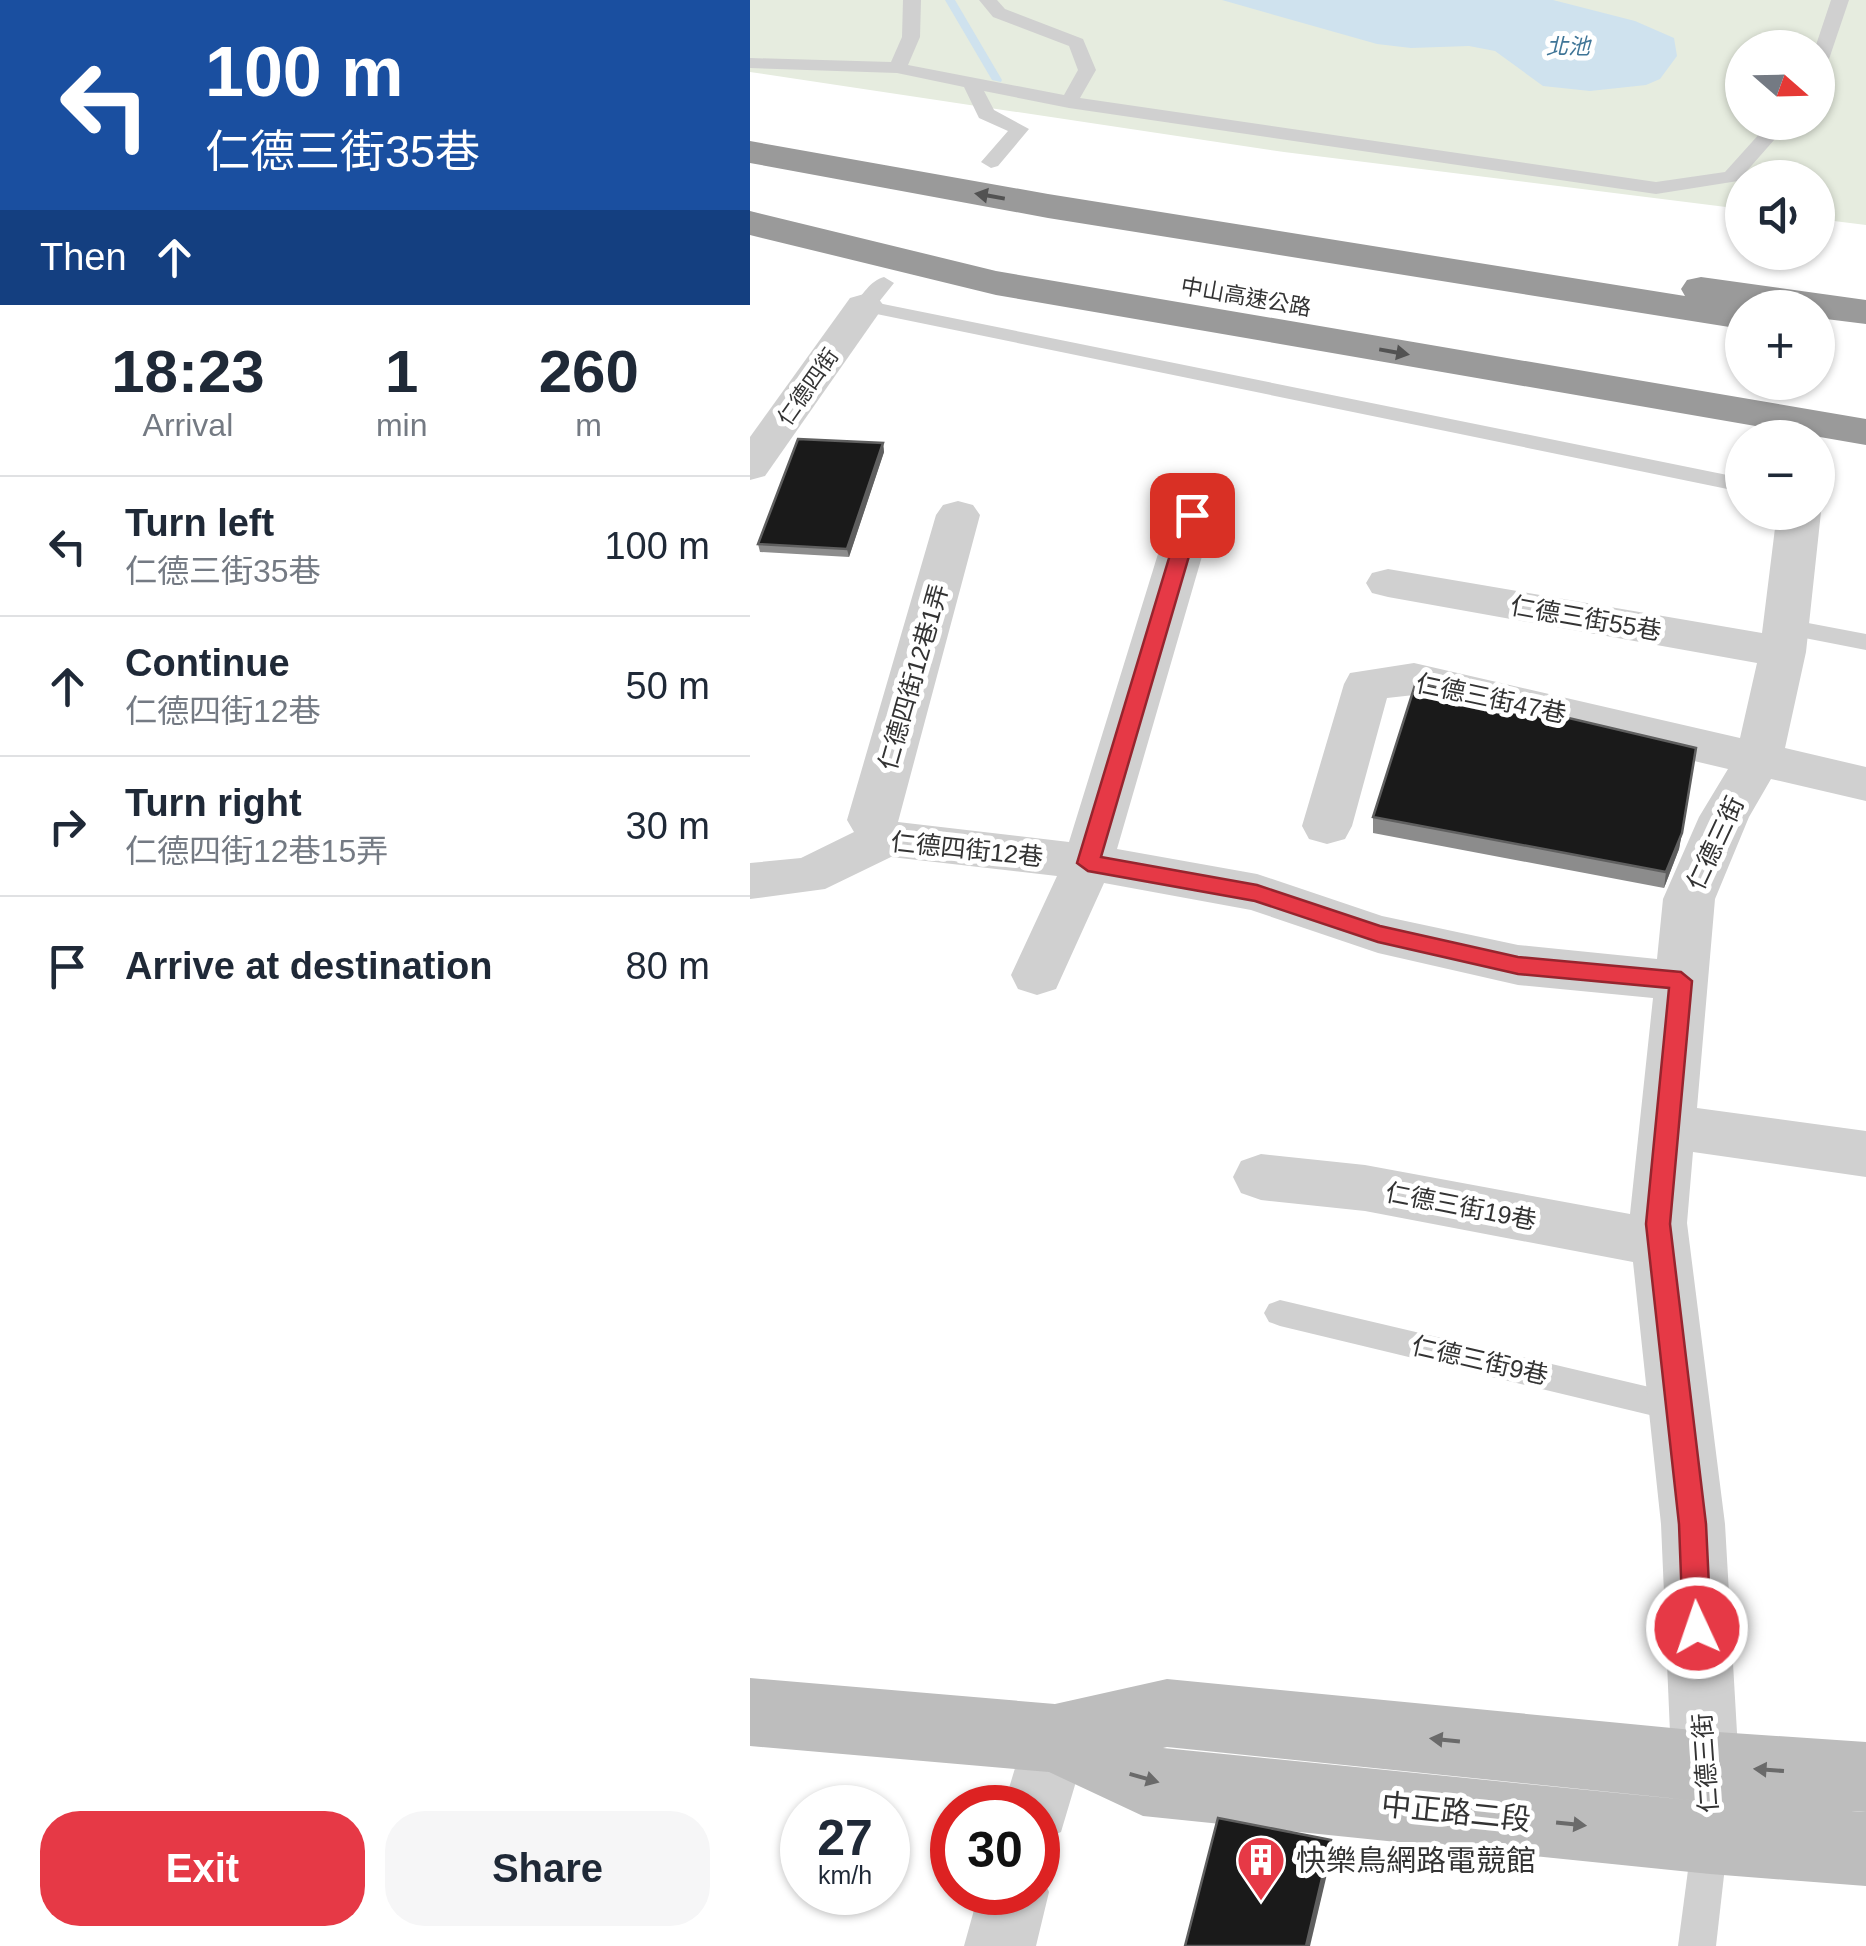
<!DOCTYPE html>
<html lang="en">
<head>
<meta charset="utf-8">
<style>
	body { margin:0; font-family:Helvetica,"Noto Sans TC",sans-serif; background:#f6f6f7; color:#1f2937; height:100vh; display:flex; flex-direction:column; font-size:38px; white-space:nowrap }
	* { box-sizing:border-box; margin:0 }
	p { font-size:32px; color:#747a83 }
	.icon { flex:none; width:55px; height:55px; fill:none; stroke:currentColor; stroke-width:2; stroke-linecap:round; stroke-linejoin:round }
	.map { position:relative; flex:1; overflow:hidden }
	.sheet { display:flex; flex-direction:column; background:#fff; width:750px }
	.sheet>* { flex:none }
	.banner { background:#1a4fa0; color:#fff; overflow:hidden }
	.needle { width:65px; rotate:110deg }
	.fabs { position:absolute; left:975px; top:30px; display:grid; gap:20px }
	.fabs a { display:grid; place-items:center; width:110px; height:110px; border-radius:50%; background:#fff; box-shadow:0 2px 8px #0004; font-size:50px }
	.speed { position:absolute; left:30px; top:1785px; display:flex; gap:20px; font-size:50px; font-weight:700; text-align:center }
	.speed>* { display:grid; place-content:center; width:130px; height:130px; border-radius:50%; background:#fff; box-shadow:0 2px 8px #0004; line-height:1 }
	.speed small { font-size:25px; font-weight:400 }
	.speed .limit { border:15px solid #d22; background:#fff; color:#111 }
	.pin { position:absolute; display:grid; place-items:center; width:85px; height:85px; color:#fff; margin:-42px; border-radius:20px; box-shadow:0 5px 15px #0006 }
	.me { position:absolute; width:110px; margin:-55px; rotate:357deg; stroke-linejoin:round; filter:drop-shadow(0 0 8px #0008) }
	.turn { display:flex; align-items:center; gap:35px; height:210px; padding:0 40px; font-size:45px }
	.turn .icon { width:130px; height:130px; stroke-width:2.5 }
	.turn b { display:block; font-size:70px; line-height:85px }
	.then { display:flex; align-items:center; height:95px; padding:0 40px; background:#0003; gap:20px; font-size:38px }
	.eta { display:flex; justify-content:space-evenly; align-items:center; height:170px; text-align:center }
	.eta b { font-size:60px; font-weight:800; line-height:70px }
	.cta { display:flex; gap:20px; margin-top:auto; padding:20px 40px }
	.cta a { flex:1; height:115px; border-radius:40px; background:#e63946; color:#fff; font-size:40px; font-weight:800; line-height:115px; text-align:center }
	.cta a+a { background:#f6f6f7; color:#1f2937 }
	ul { padding:0; list-style:none }
	li { display:flex; align-items:center; gap:30px; height:140px; padding:0 40px; border-top:2px solid #e0e1e3 }
	li div { flex:1 }
	li b { display:block; font-size:38px }
	li em { font-style:normal }
	main { display:flex; flex:1; min-height:0 }
	.map>svg:first-child { display:block }
	.green { fill:#e6ecdf; fill-rule:evenodd }
	.water { fill:#cfe2ee }
	.lines { fill:none; stroke-linecap:round; stroke-linejoin:round }
	.stream { fill:#cfe2ee; fill-rule:evenodd }
	.lane { fill:#d0d0d0; fill-rule:evenodd }
	.street { fill:#d0d0d0; fill-rule:evenodd }
	.secondary { fill:#bdbdbd; fill-rule:evenodd }
	.highway { fill:#9a9a9a; fill-rule:evenodd }
	.wall { fill:#8c8c8c }
	.shaded-wall { fill:#5f5f5f }
	.building { fill:#1a1a1a; stroke:#5f5f5f; stroke-width:2.5 }
	.oneway { fill:#525252 }
	.oneway2 { fill:#6a6a6a }
	.route { fill:#e63946; stroke:#96252e; stroke-width:2.5 }
	.labels { text-anchor:middle; dominant-baseline:central; stroke-width:10; stroke-linejoin:round; paint-order:stroke }
	.far-water-label { font-size:22px; font-style:italic; fill:#3f7597; stroke:#fff }
	.far-street-label { font-size:22px; fill:#333; stroke:#fff }
	.street-label { font-size:25px; fill:#333; stroke:#fff }
	.near-street-label { font-size:30px; fill:#333; stroke:#fff }
	.near-poi-label { font-size:30px; fill:#333; stroke:#fff; text-anchor:start }
</style>
</head>
<body>
<main>
<section class="sheet">
<div class="banner">
<div class="turn"><svg class="icon" aria-label="left" viewBox="0 0 24 24"><path d="M17 20v-9H6M10 6l-5 5 5 5"/></svg><div><b>100 m</b>仁德三街35巷</div></div>
<div class="then">Then<svg class="icon" aria-label="ahead" viewBox="0 0 24 24"><path d="M12 20V5M6 11l6-6 6 6"/></svg></div>
</div>
<div class="eta">
<div><b>18:23</b><p>Arrival</p></div>
<div><b>1</b><p>min</p></div>
<div><b>260</b><p>m</p></div>
</div>
<ul>
<li><svg class="icon" aria-label="left" viewBox="0 0 24 24"><path d="M17 20v-9H6M10 6l-5 5 5 5"/></svg><div><b>Turn left</b><p>仁德三街35巷</p></div><em>100 m</em></li>
<li><svg class="icon" aria-label="ahead" viewBox="0 0 24 24"><path d="M12 20V5M6 11l6-6 6 6"/></svg><div><b>Continue</b><p>仁德四街12巷</p></div><em>50 m</em></li>
<li><svg class="icon" aria-label="right" viewBox="0 0 24 24"><path d="M7 20v-9h11M14 6l5 5-5 5"/></svg><div><b>Turn right</b><p>仁德四街12巷15弄</p></div><em>30 m</em></li>
<li><svg class="icon" aria-label="arrive" viewBox="0 0 24 24"><path d="M6 21V4h12l-3 4 3 4H6"/></svg><div><b>Arrive at destination</b></div><em>80 m</em></li>
</ul>
<div class="cta"><a>Exit</a><a>Share</a></div>
</section>
<div class="map">
<svg width="1116" height="1946" viewBox="0 0 1116 1946">
	<rect width="100%" height="100%" fill="#fff"/>
	<!-- green -->
	<path class="green" d="M0 0H1116V225L1068 219V178H992V209L534 152 0 72ZM992 48H1068V122H992Z"/>
	<!-- water -->
	<path class="water" d="M472 0H803L885 21 924 38 927 56 910 79 896 85 840 91 793 86 745 51 719 46 661 48 627 44Z"/>
	<g class="lines">
		<!-- stream -->
		<path class="stream" d="M195 0H205L252 80 251 82 242 80Z"/>
		<!-- lane -->
		<g class="lane">
			<path d="M153 0H171L170 37 158 65 314 95 328 70 319 46 243 17 229 0H247L255 9 333 39 346 70 330 98 906 182 975 172 1020 122H1040L988 181 906 194 319 108 234 91 244 110 279 129 248 166 241 168 231 162 258 131 229 118 214 87 147 73 0 68V58L141 62 152 37Z"/>
			<path d="M1081 0H1099L1077 65 1068 70 1065 48Z"/>
			<path d="M134 277 144 283 128 303 992 478V492L107 310 104 306C111 296 121 280 134 277Z"/>
			<path d="M1037 619 1116 634V650L1029 633 1025 627 1029 621Z"/>
			<path d="M530 1300 929 1394 940 1398 945 1408 940 1418 929 1422 530 1326 519 1322 514 1313 519 1304Z"/>
			<path d="M960 1822 973 1827 978 1840 966 1946H928L942 1840 947 1827Z"/>
		</g>
		<!-- street -->
		<g class="street">
			<path d="M114 294 128 298 134 306 15 476 0 480V437L100 298Z"/>
			<path d="M208 501 223 505 230 515 148 822 319 842 420 515 427 505 442 501 457 505 464 515 367 849 507 874 632 916 768 945 907 959 913 899 949 817 978 769 664 695 637 698 602 826 595 839 577 844 559 839 552 826 594 684 600 673 664 663 990 738 1007 663 638 597 622 593 616 583 622 573 638 569 1012 633 1027 512H1068V507L1071 512 1056 652 1035 748 1116 767V801L1021 779 999 817 965 899 947 1108 1116 1131V1177L943 1152 937 1223 975 1524 991 1802 981 1826 957 1836 933 1826 923 1802 911 1524 883 1262 615 1211 511 1200 491 1193 483 1177 491 1161 511 1154 615 1165 880 1214 903 998 768 985 628 953 501 910 354 883 306 989 287 995 268 989 261 975 307 876 141 857 75 889 0 899V863L51 858 104 832 97 820 186 515 193 505Z"/>
			<path d="M305 1705 329 1715 339 1738 311 1832 288 1842V1808H253L281 1715Z"/>
			<path d="M288 1866 299 1892 286 1946H214L229 1892H288Z"/>
		</g>
		<!-- secondary -->
		<path class="secondary" d="M0 1678 305 1704 417 1679 953 1731 1116 1742V1812L953 1801 1116 1812V1886L960 1874 393 1816 299 1772 0 1746ZM417 1747 949 1801 413 1748Z"/>
		<!-- highway -->
		<g class="highway">
			<path d="M0 141 298 194 935 296 931 289 937 280 951 277 1116 300V324L1068 318V308H992V329L298 218 0 163Z"/>
			<path d="M0 211 246 271 1116 419V445L246 295 0 235Z"/>
		</g>
	</g>
	<!-- wall -->
	<g class="wall">
		<path d="M133 443 134 452 99 557 10 552 8 544Z"/>
		<path d="M946 748 929 849 914 888 623 833V817Z"/>
	</g>
	<!-- shaded-wall -->
	<g class="shaded-wall">
		<path d="M133 443 134 452 99 557 97 549Z"/>
		<path d="M932 833 929 849 914 888 916 872Z"/>
		<path d="M581 1840V1857L560 1946H556Z"/>
	</g>
	<!-- building -->
	<g class="building">
		<path d="M48 439 133 443 97 549 8 544Z"/>
		<path d="M666 682 946 748 932 833 916 872 623 817Z"/>
		<path d="M468 1818 581 1840 556 1946H435Z"/>
	</g>
	<!-- one-way arrows -->
	<defs><path id="oneway-solid" d="M-6-.8H1V-3.2L6.5 0L1 3.2V.8H-6Z" transform="scale(2.5)"/></defs>
	<g class="oneway">
		<use href="#oneway-solid" transform="translate(240 196) rotate(-170)"/>
		<use href="#oneway-solid" transform="translate(644 352) rotate(10)"/>
	</g>
	<g class="oneway2">
		<use href="#oneway-solid" transform="translate(695 1740) rotate(-174)"/>
		<use href="#oneway-solid" transform="translate(1019 1770) rotate(-176)"/>
		<use href="#oneway-solid" transform="translate(394 1778) rotate(16)"/>
		<use href="#oneway-solid" transform="translate(821 1824) rotate(6)"/>
	</g>
	<!-- route -->
	<path class="route" d="M442 509 451 515 351 857 507 885 630 926 768 957 931 972 942 981 920 1224 956 1524 961 1628 957 1637 947 1641 937 1637 933 1628 929 1524 896 1224 919 988 768 974 628 942 505 901 338 871 327 863 432 515Z"/>
	<!-- icons -->
	<defs>
		<g id="building-pin" transform="scale(2.5)"><path d="M0 17L-7.5 6A9.5 9.5 0 1 1 7.5 6Z" fill="#e63946" stroke="#fff"/><path d="M-4-6H4V6H1V3H-1V6H-4ZM-2.5-4.3h1.7v1.8h-1.7ZM.8-4.3h1.7v1.8H.8ZM-2.5-1h1.7V.8h-1.7ZM.8-1h1.7V.8H.8Z" fill="#fff"/></g>
	</defs>
	<g fill-rule="evenodd">
		<use href="#building-pin" x="511" y="1860"/>
	</g>
	<g class="labels">
		<!-- far-water labels -->
		<g class="far-water-label">
			<text x="818" y="46">北池</text>
		</g>
		<!-- far-street labels -->
		<g class="far-street-label">
			<text transform="translate(496 297) rotate(10)">中山高速公路</text>
			<text transform="translate(58 387) rotate(-55)">仁德四街</text>
		</g>
		<!-- street labels -->
		<g class="street-label">
			<text transform="translate(836 618) rotate(10)">仁德三街55巷</text>
			<text transform="translate(163 677) rotate(-74)">仁德四街12巷1弄</text>
			<text transform="translate(741 698) rotate(12)">仁德三街47巷</text>
			<text transform="translate(965 843) rotate(-65)">仁德三街</text>
			<text transform="translate(217 849) rotate(6)">仁德四街12巷</text>
			<text transform="translate(711 1206) rotate(11)">仁德三街19巷</text>
			<text transform="translate(730 1360) rotate(13)">仁德三街9巷</text>
			<text transform="translate(955 1763) rotate(-94)">仁德三街</text>
		</g>
		<!-- near-street labels -->
		<g class="near-street-label">
			<text transform="translate(706 1812) rotate(6)">中正路二段</text>
		</g>
		<!-- near-poi labels -->
		<g class="near-poi-label">
			<text x="546" y="1860">快樂鳥網路電競館</text>
		</g>
	</g>
</svg>
<div class="fabs">
<a><svg class="needle" viewBox="-14 -14 28 28"><path d="M0-13l5 13h-10z" fill="#e53935"/><path d="M0 13l5-13h-10z" fill="#747a83"/></svg></a>
<a><svg class="icon" aria-label="sound" viewBox="0 0 24 24"><path d="M4 9h4l5-4v14l-5-4H4zM17 9q2 3 0 6"/></svg></a>
<a>+</a>
<a>−</a>
</div>
<div class="speed"><div>27<small>km/h</small></div><div class="limit">30</div></div>
<div class="pin" style="left:442px;top:515px;background:#d93025"><svg class="icon" aria-label="arrive" viewBox="0 0 24 24"><path d="M6 21V4h12l-3 4 3 4H6"/></svg></div>
<svg class="me" style="left:947px;top:1628px" viewBox="-20 -20 40 40"><circle r="17" fill="#e63946" stroke="#fff" stroke-width="3"/><path d="M0-11L8 9 0 5-8 9z" fill="#fff"/></svg>
</div>
</main>
</body>
</html>
